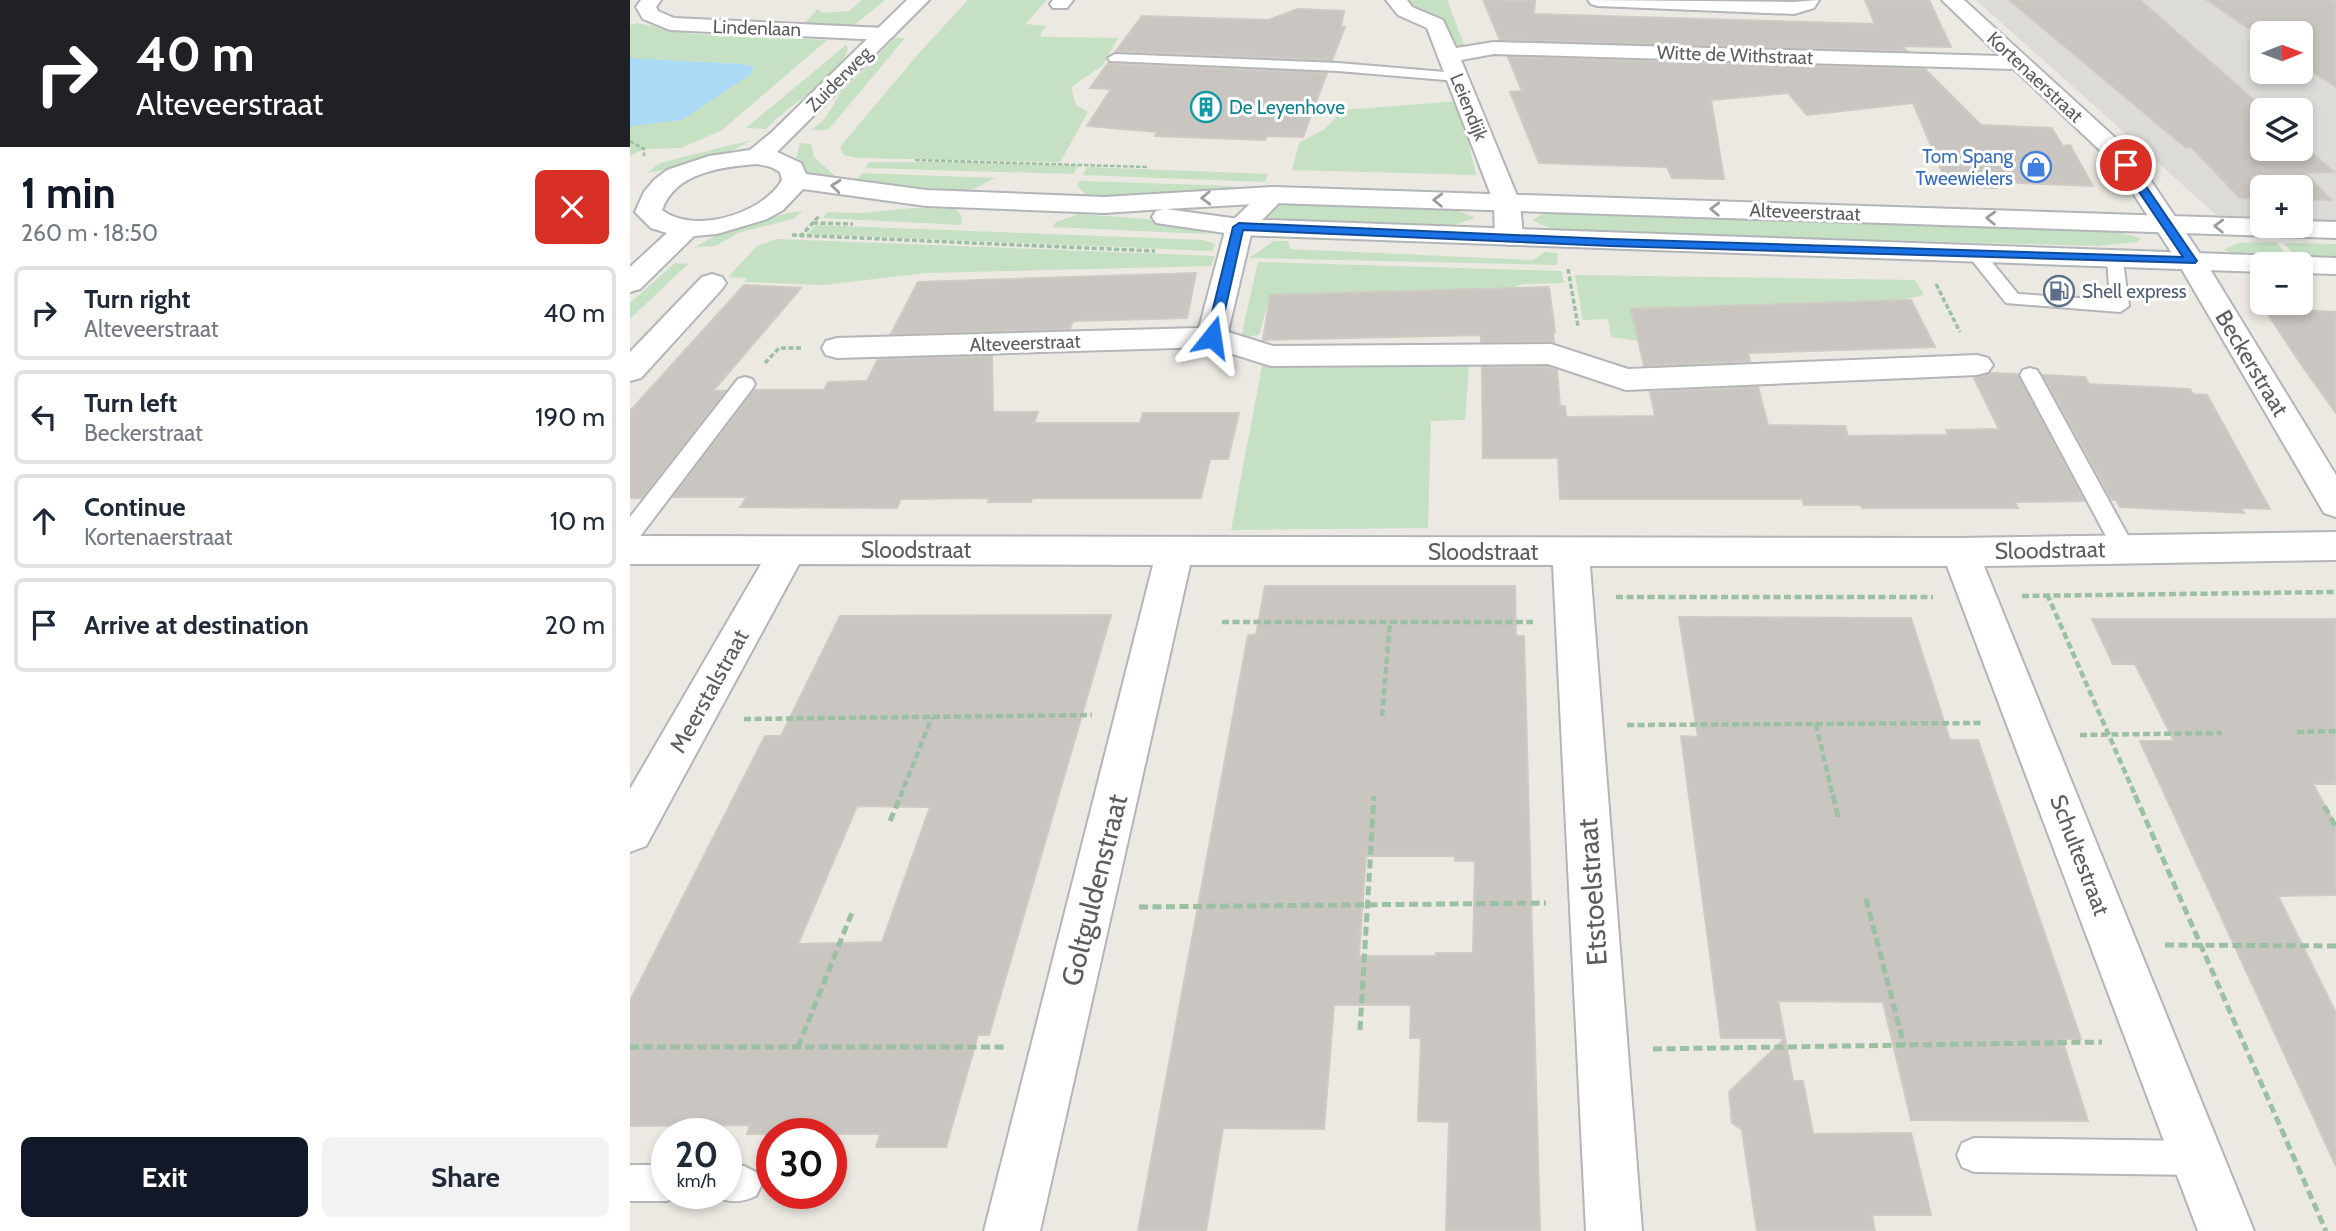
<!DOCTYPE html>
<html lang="en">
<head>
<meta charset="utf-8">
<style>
	body { margin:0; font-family:Cabin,sans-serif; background:#f2f2f3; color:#1f2937; height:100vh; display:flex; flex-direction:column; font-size:26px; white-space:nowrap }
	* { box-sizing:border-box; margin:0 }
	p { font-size:23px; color:#747a83 }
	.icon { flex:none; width:38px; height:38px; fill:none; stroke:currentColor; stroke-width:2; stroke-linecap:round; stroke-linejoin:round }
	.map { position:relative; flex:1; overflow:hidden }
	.sheet { display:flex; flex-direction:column; background:#fff; width:630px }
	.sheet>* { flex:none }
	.top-card { background:#202124; color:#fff; overflow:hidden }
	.needle { width:46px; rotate:89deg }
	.buttons { position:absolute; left:1620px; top:21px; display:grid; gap:14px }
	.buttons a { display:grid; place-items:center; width:63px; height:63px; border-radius:10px; background:#fff; box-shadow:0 4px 10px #0003; font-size:35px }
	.speed { position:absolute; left:21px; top:1118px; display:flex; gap:14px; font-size:35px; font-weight:700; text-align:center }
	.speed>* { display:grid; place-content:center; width:91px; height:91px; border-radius:50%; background:#fff; box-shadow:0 4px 10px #0003; line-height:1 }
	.speed small { font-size:18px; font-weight:400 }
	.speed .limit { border:10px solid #d22; background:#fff; color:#111 }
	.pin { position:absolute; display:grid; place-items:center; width:60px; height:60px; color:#fff; margin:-30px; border:4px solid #fff; border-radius:50%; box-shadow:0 2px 7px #0007 }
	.me { position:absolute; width:77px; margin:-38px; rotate:15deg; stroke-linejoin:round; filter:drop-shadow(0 0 5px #0008) }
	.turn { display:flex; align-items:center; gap:24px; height:147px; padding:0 21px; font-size:32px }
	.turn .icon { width:91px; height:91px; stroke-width:2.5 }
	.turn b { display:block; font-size:49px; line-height:60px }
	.round { display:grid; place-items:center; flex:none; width:74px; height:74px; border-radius:10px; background:#f2f2f3 }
	.headline { display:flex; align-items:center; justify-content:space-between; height:119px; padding:0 21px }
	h1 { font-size:42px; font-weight:700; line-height:52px; color:#111827 }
	.cta { display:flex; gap:14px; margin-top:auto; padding:14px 21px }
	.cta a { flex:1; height:80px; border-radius:10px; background:#111827; color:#fff; font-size:28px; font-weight:700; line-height:80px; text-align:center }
	.cta a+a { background:#f2f2f3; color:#1f2937 }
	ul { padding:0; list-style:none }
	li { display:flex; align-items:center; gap:21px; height:94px; margin:0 14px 10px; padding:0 7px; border:4px solid #e0e1e3; border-radius:10px }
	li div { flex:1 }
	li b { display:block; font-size:26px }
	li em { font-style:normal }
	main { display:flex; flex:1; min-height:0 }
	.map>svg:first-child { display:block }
	.industrial { fill:#dddbd7; fill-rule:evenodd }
	.green { fill:#c5e0c2 }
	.water { fill:#abdbf4 }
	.building { fill:#c9c5c1; stroke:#cfcac2; stroke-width:2; fill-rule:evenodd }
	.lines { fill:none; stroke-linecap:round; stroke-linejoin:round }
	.lane-casing { stroke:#b3b5b8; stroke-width:4 }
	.street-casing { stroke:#b3b5b8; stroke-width:4 }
	.secondary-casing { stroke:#b2b5b8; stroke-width:4 }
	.path-far3 { stroke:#9cc0a3; stroke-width:2.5; stroke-dasharray:4.5 2; stroke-linecap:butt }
	.path-far2 { stroke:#9cc0a3; stroke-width:3.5; stroke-dasharray:5 2.5; stroke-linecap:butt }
	.path-far1 { stroke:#9cc0a3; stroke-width:4.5; stroke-dasharray:7 3.5; stroke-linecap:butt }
	.path { stroke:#9cc0a3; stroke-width:5; stroke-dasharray:9 4.5; stroke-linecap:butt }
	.lane { fill:#fff; fill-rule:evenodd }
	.street { fill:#fff; fill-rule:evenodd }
	.secondary { fill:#fff; fill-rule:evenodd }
	.oneway { stroke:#9d9ea0 }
	.route { fill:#1a73e8; stroke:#114b97; stroke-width:2 }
	.labels { text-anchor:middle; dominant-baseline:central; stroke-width:6; stroke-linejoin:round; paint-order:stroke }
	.far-street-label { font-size:19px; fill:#5b5e61; stroke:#fff }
	.far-culture-label { font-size:19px; fill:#0d838f; stroke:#fff; text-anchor:start }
	.far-shop-label { font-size:19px; fill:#366cbe; stroke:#fff; text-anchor:end }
	.far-service-label { font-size:19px; fill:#4e5e75; stroke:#fff; text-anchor:start }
	.street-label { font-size:23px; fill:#5b5e61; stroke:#fff }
	.near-street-label { font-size:28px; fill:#5b5e61; stroke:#fff }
</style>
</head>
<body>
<main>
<section class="sheet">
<div class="top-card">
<div class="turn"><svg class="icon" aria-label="right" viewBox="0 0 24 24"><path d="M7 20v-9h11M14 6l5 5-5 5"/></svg><div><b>40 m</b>Alteveerstraat</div></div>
</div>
<div class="headline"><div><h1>1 min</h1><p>260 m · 18:50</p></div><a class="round" style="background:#d93025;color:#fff"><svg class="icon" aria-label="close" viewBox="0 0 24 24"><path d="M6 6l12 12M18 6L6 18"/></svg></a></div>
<ul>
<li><svg class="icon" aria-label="right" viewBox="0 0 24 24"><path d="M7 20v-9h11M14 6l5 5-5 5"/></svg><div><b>Turn right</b><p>Alteveerstraat</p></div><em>40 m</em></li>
<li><svg class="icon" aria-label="left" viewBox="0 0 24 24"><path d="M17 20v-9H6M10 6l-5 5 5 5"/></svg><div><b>Turn left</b><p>Beckerstraat</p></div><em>190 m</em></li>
<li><svg class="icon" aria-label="ahead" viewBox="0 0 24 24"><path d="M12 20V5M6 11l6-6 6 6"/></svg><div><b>Continue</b><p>Kortenaerstraat</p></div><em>10 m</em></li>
<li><svg class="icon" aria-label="arrive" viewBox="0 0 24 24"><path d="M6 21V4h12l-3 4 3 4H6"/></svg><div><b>Arrive at destination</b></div><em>20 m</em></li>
</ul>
<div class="cta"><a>Exit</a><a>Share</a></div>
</section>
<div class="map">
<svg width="1706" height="1231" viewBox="0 0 1706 1231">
	<rect width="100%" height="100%" fill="#ece9e3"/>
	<!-- industrial -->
	<path class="industrial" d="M1346 0H1706V227L1671 225V187H1633V223L1593 221ZM1633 33H1671V72H1633ZM1633 110H1671V149H1633Z"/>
	<!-- green -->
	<g class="green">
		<path d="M232 0H255L222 27 172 26 188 9 192 13 219 11Z"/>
		<path d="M338 0H417L395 24 417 26 410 34 412 37 488 38 472 66 441 87 446 105 458 112 430 162 227 158 214 155 210 147 289 53Z"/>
		<path d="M772 0H817L836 50 824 47 810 18 787 11Z"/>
		<path d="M7 23 63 34 197 40 92 130 51 148 14 149 0 156V126L52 120 121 74 123 68 112 64 0 58V25Z"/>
		<path d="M265 38H275L198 130H181L193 121 212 91Z"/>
		<path d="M216 45 218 48C213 75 155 107 136 129L116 128Z"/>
		<path d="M829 101 846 175 662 170 669 143 695 129 713 110Z"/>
		<path d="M121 140C90 160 53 167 17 173L30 163Z"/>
		<path d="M170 143 181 144 184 157 205 176 201 180 179 174 166 158Z"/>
		<path d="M239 162H328L448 166 444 174 235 168Z"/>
		<path d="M457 167 638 174 635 182 453 175Z"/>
		<path d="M232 173 365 178 339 191 224 183Z"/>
		<path d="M450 181 602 186 606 188 547 193 457 196 447 186Z"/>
		<path d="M667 202 817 206 845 218 818 227 641 221 637 215 642 207Z"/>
		<path d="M282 208 326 209 332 218 331 225 193 218 197 212 232 213Z"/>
		<path d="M173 211 163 219 111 232 85 246 66 247C98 226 135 216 173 211Z"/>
		<path d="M928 212 1487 232 1511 238 1508 242 1468 246 926 231 902 220 913 214Z"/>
		<path d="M449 214 516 219 575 231 576 234 422 227 426 222Z"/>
		<path d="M186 225 573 240 585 244 582 251 177 234Z"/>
		<path d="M147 239 585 256 581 266 295 273 194 285 114 282 118 278 98 277 127 246Z"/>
		<path d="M644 241H658L660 249 903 260 915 252 928 253 927 265 619 258Z"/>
		<path d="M1646 242 1659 258 1615 256 1593 250 1609 243Z"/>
		<path d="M1654 243 1706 244V260H1668Z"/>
		<path d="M628 262 931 271 934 283 893 284 881 288 640 295 629 335 611 337Z"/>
		<path d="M45 263 58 264 0 319V303Z"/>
		<path d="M945 275 1285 280 1294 295 1266 301 1002 309 1009 341 981 337 978 319 953 320Z"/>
		<path d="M632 366H839L835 420 801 421 798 528 601 530Z"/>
	</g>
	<!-- water -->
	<path class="water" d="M0 58 112 64 124 67 121 74 52 120 3 126H0Z"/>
	<!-- building -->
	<g class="building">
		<path d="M853 0 905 1 904 14 1245 24 1235 0H1299L1321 47 1272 46 1277 51 870 40Z"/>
		<path d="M1379 0H1510L1635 110 1633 149H1671V143L1704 172 1675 173 1701 200 1671 199V187H1633V198H1610L1561 147H1555Z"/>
		<path d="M1577 0H1706V87L1671 64V33H1633V38Z"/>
		<path d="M668 9 714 11 711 27H715L702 60 486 51 512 16 638 20Z"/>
		<path d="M878 57 1295 69 1351 125 1422 128 1433 146 1440 145 1463 186 1364 182 1366 188 1318 186 1283 103 1177 115 1158 93 1081 100 1094 179 1042 178 1037 167 909 163 880 92 892 91Z"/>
		<path d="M478 63 480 64 697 73 673 137 637 136 635 140 525 136 527 132 457 126 481 89 460 88Z"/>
		<path d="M566 273 557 318 443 321 440 329 261 334 288 282Z"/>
		<path d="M114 285 171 288 83 391H96L12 498H0V411Z"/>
		<path d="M919 287 925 332 923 333 924 342H851V335L633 340 640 295Z"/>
		<path d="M1281 300 1305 347 1118 353 1120 361 1014 366 1001 309Z"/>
		<path d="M1634 308 1706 312V413L1670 363Z"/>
		<path d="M362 356 363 412H408L404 423H510L513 413H609L598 459H580L571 498H402L401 502H358L359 498 271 499 267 508 110 507 117 497H43L124 390H194L198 382 237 381 248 359Z"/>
		<path d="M852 367H918L927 370 930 406H935L936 417 1025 416 1020 392 1128 387 1138 425 1215 426 1218 436 1318 435 1316 430 1369 429 1344 378 1361 373 1388 374 1454 501 1385 502 1388 508H1232L1231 505H1174L1172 499H930L928 458H853Z"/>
		<path d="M1413 375 1455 377 1459 384 1560 389 1563 394 1577 395 1640 509 1611 508 1614 513 1490 507 1486 500H1482Z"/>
		<path d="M635 586H885L886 636H894L910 1231H816L819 1122 788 1121 791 1038H780L781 1005H704L694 1129 593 1128 576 1231H508L618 635H626ZM736 856H825V861H845L843 953H806V956H729Z"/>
		<path d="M481 615 359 1035H348L316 1147H246L250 1134H117L120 1125 0 1126V1001L135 736H151L210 616ZM227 806 300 807 252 942 168 944Z"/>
		<path d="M1049 617 1281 618 1320 740H1348L1451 1039H1432L1458 1121 1281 1120 1253 1002 1148 1001 1155 1038H1091L1051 736 1068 737Z"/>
		<path d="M1462 619H1706V784H1683L1706 826V895L1648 896 1706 1013V1166L1510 741H1544L1505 664H1483Z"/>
		<path d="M1155 1038 1163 1081H1173L1183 1134 1281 1133 1301 1215H1242L1245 1231H1127L1112 1130 1102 1123 1099 1092Z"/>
	</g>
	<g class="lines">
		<!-- lane casing -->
		<g class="lane-casing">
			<g id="lane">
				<path d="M485 54 708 63 827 73 834 77 827 81 708 71 480 61 478 58Z"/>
				<path d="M1346 249 1352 250 1388 294 1480 300 1477 258 1486 253 1492 254 1499 306 1490 312 1376 303 1337 254Z"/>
				<path d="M1400 368 1407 370 1410 375 1502 543 1506 549 1502 555 1494 558 1486 555 1390 375 1393 370Z"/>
				<path d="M115 377 122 379 125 384 122 389 8 539 0 542V517L108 379Z"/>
				<path d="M1344 1138 1568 1141 1580 1146 1585 1158 1580 1170 1568 1175 1344 1172 1332 1167 1327 1155 1332 1143Z"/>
				<path d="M0 1165H37V1194H50L49 1195 37 1201H0Z"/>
				<path d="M96 1166H114L126 1172 132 1184 126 1196C111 1203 99 1203 84 1196L82 1194H96Z"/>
			</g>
		</g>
		<!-- street casing -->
		<g class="street-casing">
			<g id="street">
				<path d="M11 0H31L26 7 28 11 44 18 254 28 261 30 265 34 261 38 254 40 40 30 13 19 6 7Z"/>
				<path d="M423 0H443L437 8H423L420 4Z"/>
				<path d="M756 0H777L782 7 813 20 826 48 864 42 1370 56 1312 0H1334L1493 145 1517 175 1575 261 1706 475V517L1694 513 1547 261 1497 184 1475 155 1384 69 864 54 831 60 890 203 893 237 889 243 879 245 869 243 865 237 864 203 797 28 768 15Z"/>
				<path d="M958 0 1163 2 1189 0 1184 8 1164 14 968 6 961 4Z"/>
				<path d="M644 187 653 189 657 195 622 230 598 332 643 346 921 344 998 369 1347 355 1358 358 1363 365 1358 372 1347 375 996 390 918 364 641 366 580 347 207 358 196 355 192 348 196 341 207 338 569 328 596 227 635 189Z"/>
				<path d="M82 274 92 277 96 283 92 289 11 378 0 381V352L72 277Z"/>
				<path d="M1706 532V560L1354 566 1624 1231H1568L1317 566H960L1012 1231H956L923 565H560L410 1231H354L523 565 169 564 16 846 0 852V789L131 564H0V536L1330 538Z"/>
			</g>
		</g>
		<!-- secondary casing -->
		<g class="secondary-casing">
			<path id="secondary" d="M277 0H299L147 152 171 163 176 174 296 190 474 197 644 187 1633 219V226H1671V221L1706 222V238L644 203 536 209 609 219 1706 258V274L1671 273V264H1633V272L609 235 526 223 522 217 526 211 534 209 474 213 296 206 173 189 153 210 137 219 87 234 64 236 10 289 0 292V267L37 233 21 228 5 212 14 192 24 180 37 170 79 156 120 150 142 132ZM127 164 141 167 150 172 152 180C133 214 64 235 32 210 45 172 92 167 127 164Z"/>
		</g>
		<!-- path-far3 -->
		<g class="path-far3">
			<path d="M0 141 14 149V156"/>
			<path d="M285 160 517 167"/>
		</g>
		<!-- path-far2 -->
		<g class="path-far2">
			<path d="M183 223 223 224"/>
			<path d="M162 235 525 251"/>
			<path d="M170 237 190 215"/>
			<path d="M938 269 948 326"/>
			<path d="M1306 284 1330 332"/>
			<path d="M135 363 149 348H172"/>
		</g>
		<!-- path-far1 -->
		<g class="path-far1">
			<path d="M1417 594 1506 797"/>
			<path d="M1392 596 1706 592"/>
			<path d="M986 597H1303"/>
			<path d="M592 622H903"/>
			<path d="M752 716 760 622"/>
			<path d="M114 719 462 715"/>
			<path d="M1186 724 1203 797"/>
			<path d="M997 725 1352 723"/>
			<path d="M1667 732 1706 731"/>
			<path d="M1450 735 1592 733"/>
			<path d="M270 797 302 717"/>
		</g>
		<!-- path -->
		<g class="path">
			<path d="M1203 795 1208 817"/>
			<path d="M1505 795 1696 1231"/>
			<path d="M1694 806 1706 827"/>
			<path d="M260 821 271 795"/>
			<path d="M1236 899 1274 1045"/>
			<path d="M509 907 916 903"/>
			<path d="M1535 945 1706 946"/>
			<path d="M730 1030 744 796"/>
			<path d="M0 1047H376"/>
			<path d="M168 1047 223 910"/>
			<path d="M1023 1049 1472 1042"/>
		</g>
		<!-- lane -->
		<use href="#lane" class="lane"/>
		<!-- street -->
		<use href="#street" class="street"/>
		<!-- secondary -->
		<use href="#secondary" class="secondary"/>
	</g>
	<!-- one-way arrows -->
	<defs><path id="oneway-chevron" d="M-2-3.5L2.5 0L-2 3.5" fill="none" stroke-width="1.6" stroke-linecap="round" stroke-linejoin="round" transform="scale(1.75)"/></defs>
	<g class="oneway">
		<use href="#oneway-chevron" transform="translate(206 186) rotate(-174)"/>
		<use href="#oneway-chevron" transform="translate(576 198) rotate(178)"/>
		<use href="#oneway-chevron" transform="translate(808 200) rotate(-178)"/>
		<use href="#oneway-chevron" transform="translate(1085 209) rotate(-178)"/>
		<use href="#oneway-chevron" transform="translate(1361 218) rotate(-178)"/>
		<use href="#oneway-chevron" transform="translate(1589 226) rotate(-178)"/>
	</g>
	<!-- route -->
	<path class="route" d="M1496 162 1500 163 1567 261 1565 263 980 246 613 230 589 337 582 341 576 337 603 227 609 223 980 239 1553 257 1491 165Z"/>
	<!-- icons -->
	<defs>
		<g id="building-ring" transform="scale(1.575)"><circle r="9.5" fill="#fff" stroke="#0f9aa8" stroke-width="1.5"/><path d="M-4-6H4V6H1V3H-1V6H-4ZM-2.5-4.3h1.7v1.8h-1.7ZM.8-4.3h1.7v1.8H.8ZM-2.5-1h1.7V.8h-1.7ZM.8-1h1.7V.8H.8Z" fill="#0f9aa8"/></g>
		<g id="shop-ring" transform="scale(1.575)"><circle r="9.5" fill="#fff" stroke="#3f7fe0" stroke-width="1.5"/><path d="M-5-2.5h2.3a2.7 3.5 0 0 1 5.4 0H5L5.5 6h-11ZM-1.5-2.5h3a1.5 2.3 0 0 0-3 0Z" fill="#3f7fe0"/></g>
		<g id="fuel-ring" transform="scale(1.575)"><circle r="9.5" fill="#fff" stroke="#5c6f8a" stroke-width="1.5"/><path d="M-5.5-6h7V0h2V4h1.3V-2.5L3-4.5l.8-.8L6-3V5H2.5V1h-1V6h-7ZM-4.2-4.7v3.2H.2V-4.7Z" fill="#5c6f8a"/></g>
	</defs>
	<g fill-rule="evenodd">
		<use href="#building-ring" x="576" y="107"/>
		<use href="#shop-ring" x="1406" y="167"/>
		<use href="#fuel-ring" x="1429" y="291"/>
	</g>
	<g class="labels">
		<!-- far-street labels -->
		<g class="far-street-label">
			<text transform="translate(127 28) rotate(2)">Lindenlaan</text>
			<text transform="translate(1105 55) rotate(2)">Witte de Withstraat</text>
			<text transform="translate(1405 77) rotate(43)">Kortenaerstraat</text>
			<text transform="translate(209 79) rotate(-45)">Zuiderweg</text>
			<text transform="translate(839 107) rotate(68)">Leiendijk</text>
			<text transform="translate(1175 212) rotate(2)">Alteveerstraat</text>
			<text transform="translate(395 343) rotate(-2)">Alteveerstraat</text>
		</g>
		<!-- far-culture labels -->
		<g class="far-culture-label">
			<text x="599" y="107">De Leyenhove</text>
		</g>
		<!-- far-shop labels -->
		<g class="far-shop-label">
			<text x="1383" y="156">Tom Spang<tspan x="1383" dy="22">Tweewielers</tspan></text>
		</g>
		<!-- far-service labels -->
		<g class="far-service-label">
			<text x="1452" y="291">Shell express</text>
		</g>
		<!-- street labels -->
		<g class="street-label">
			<text transform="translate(1622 363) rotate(59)">Beckerstraat</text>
			<text x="286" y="550">Sloodstraat</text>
			<text transform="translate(1420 550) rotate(-1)">Sloodstraat</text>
			<text x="853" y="552">Sloodstraat</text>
			<text transform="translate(79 691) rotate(-61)">Meerstalstraat</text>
			<text transform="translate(1450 855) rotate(69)">Schultestraat</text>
		</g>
		<!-- near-street labels -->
		<g class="near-street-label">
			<text transform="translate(464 890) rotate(-76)">Goltguldenstraat</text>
			<text transform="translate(962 892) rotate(-94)">Etstoelstraat</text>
		</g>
	</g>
</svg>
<div class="buttons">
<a><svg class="needle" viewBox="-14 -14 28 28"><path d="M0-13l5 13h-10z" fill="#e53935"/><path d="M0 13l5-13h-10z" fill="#747a83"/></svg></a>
<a><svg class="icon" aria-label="layers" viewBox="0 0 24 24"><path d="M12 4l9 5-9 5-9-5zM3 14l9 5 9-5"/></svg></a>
<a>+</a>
<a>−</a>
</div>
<div class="speed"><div>20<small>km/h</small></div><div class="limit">30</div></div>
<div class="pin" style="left:1496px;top:165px;background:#d93025"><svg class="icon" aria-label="arrive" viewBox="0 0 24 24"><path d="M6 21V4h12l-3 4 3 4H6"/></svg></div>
<svg class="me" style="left:582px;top:337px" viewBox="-20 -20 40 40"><path d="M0-17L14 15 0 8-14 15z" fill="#1a73e8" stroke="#fff" stroke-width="4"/></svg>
</div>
</main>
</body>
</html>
